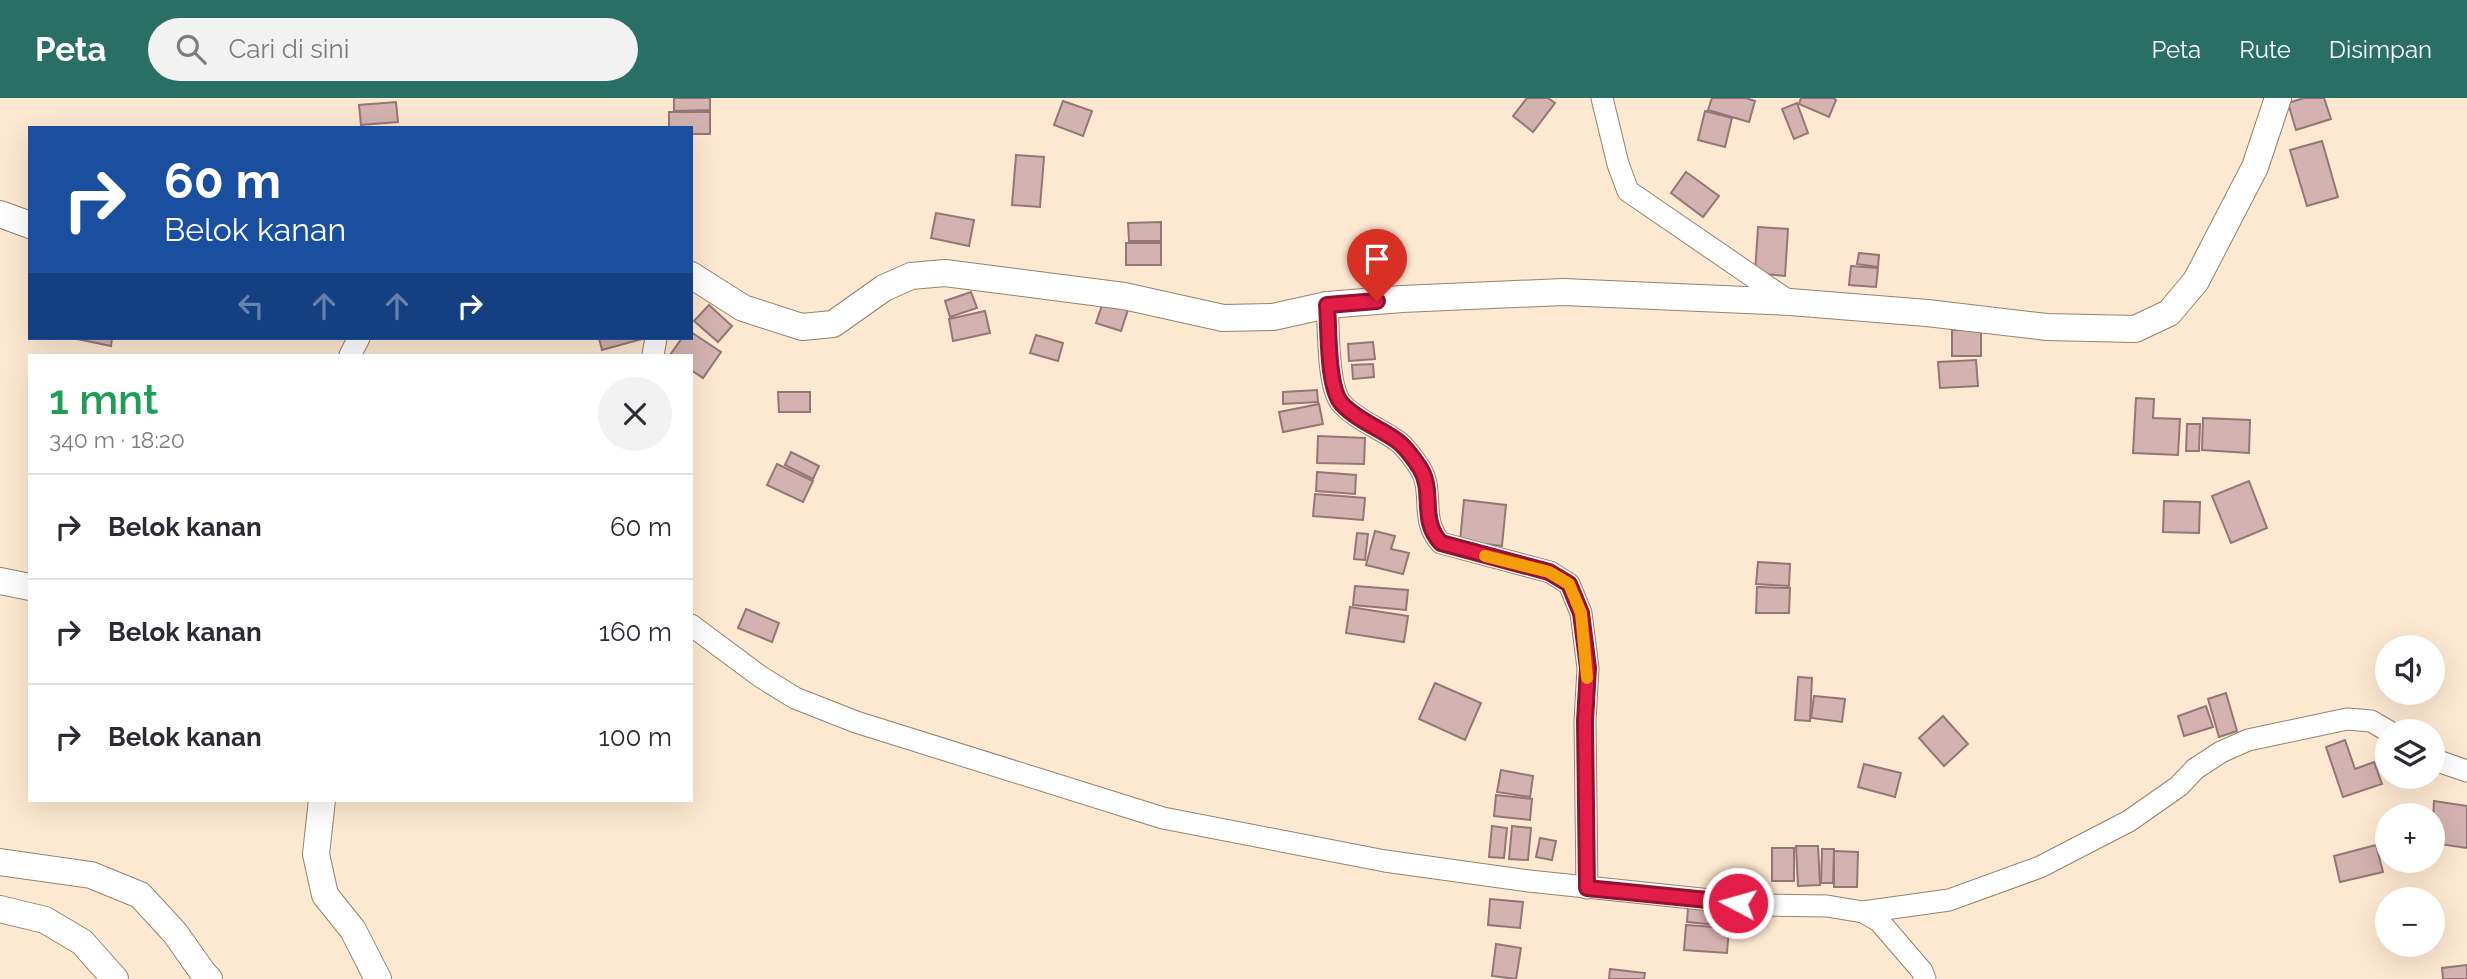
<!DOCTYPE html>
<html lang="id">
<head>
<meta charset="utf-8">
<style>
	body { margin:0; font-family:Raleway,sans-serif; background:#f2f2f3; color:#2b2b33; height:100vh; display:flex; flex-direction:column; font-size:26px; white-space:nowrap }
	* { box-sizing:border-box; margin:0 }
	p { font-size:23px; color:#7c7c81 }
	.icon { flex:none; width:38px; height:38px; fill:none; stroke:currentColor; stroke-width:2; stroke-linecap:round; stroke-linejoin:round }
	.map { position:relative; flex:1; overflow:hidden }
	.side { position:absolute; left:28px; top:256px; width:665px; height:448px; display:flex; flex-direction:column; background:#fff; border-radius:0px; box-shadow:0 7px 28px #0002 }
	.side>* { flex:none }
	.top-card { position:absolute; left:28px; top:28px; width:665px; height:214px; border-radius:0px; box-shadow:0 7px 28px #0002; background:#1a4fa0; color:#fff; overflow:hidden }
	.fabs { position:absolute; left:2375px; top:537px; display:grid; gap:14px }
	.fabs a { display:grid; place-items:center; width:70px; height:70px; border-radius:50%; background:#fff; box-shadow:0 7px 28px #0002; font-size:35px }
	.pin { position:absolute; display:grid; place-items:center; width:60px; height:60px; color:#fff; margin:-72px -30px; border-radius:50% 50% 50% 0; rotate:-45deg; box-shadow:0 0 7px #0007 }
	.pin .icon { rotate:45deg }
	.me { position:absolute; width:77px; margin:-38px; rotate:276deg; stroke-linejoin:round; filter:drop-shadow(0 0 5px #0008) }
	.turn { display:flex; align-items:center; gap:24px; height:147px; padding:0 21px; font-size:32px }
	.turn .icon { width:91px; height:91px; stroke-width:2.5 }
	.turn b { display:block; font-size:49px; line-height:60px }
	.lanes { display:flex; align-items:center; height:66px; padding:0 21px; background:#0003; justify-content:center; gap:35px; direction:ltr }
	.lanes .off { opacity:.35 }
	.round { display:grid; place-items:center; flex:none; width:74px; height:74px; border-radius:37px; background:#f2f2f3 }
	.headline { display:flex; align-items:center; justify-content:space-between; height:119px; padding:0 21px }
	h1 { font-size:42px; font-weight:600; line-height:52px; color:#1e9e55 }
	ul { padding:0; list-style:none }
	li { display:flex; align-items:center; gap:21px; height:105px; padding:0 21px; border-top:2px solid #e1e1e2 }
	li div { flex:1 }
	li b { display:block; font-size:26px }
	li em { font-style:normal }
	header { display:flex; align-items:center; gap:42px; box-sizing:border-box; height:98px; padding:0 35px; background:#2a6f63; color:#fff }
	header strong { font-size:33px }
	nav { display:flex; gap:38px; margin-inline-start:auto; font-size:24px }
	.search { width:490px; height:63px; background:#f2f2f3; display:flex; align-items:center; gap:18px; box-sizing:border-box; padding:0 24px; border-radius:38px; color:#7c7c81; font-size:26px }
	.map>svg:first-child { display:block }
	.building { fill:#d3b2af; stroke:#957674; stroke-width:2 }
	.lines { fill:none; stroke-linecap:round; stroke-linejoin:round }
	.minor-casing { stroke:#95826d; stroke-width:23 }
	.tertiary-casing { stroke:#95826d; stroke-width:28 }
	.minor { stroke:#fff; stroke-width:21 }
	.tertiary { stroke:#fff; stroke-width:26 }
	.route-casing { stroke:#92132f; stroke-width:18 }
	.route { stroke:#e11d48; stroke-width:12 }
	.slow { stroke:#f59e0b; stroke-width:12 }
</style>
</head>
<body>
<header>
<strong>Peta</strong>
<div class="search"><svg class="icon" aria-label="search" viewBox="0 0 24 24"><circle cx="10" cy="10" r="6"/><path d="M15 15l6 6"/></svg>Cari di sini</div>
<nav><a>Peta</a><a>Rute</a><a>Disimpan</a></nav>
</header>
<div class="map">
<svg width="2467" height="881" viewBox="0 0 2467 881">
	<rect width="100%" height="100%" fill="#fde8d1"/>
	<!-- building -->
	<g class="building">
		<path d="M674 0H710V12L674 13Z"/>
		<path d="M1527 0H1548L1555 5 1533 34 1513 18Z"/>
		<path d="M1712 0H1746L1755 3 1749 24 1708 12Z"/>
		<path d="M1801 0H1833L1836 2 1829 19 1799 6Z"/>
		<path d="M2304 0H2324L2331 21 2296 32 2288 5Z"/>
		<path d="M1063 3 1092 13 1083 38 1054 27Z"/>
		<path d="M396 4 398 24 361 27 359 7Z"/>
		<path d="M1797 5 1808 35 1794 41 1782 11Z"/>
		<path d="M1705 13 1732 20 1725 49 1698 42Z"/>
		<path d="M669 14H710V36H691V30H669Z"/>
		<path d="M2322 43 2338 99 2307 108 2290 52Z"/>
		<path d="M1016 57 1044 59 1040 109 1012 107Z"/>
		<path d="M1686 74 1719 98 1703 119 1671 95Z"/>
		<path d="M936 115 974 122 969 148 931 140Z"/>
		<path d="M1161 124V143H1129L1128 125Z"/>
		<path d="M1758 129 1788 131 1785 178 1755 175Z"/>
		<rect x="1126" y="145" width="35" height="22"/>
		<path d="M1859 155 1879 157 1878 169 1857 166Z"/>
		<path d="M1851 168 1878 170 1876 189 1849 187Z"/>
		<path d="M971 194 977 210 950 219 945 203Z"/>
		<path d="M1103 204 1128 212 1121 233 1096 225Z"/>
		<path d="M709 207 732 228 718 244 694 223Z"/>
		<path d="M985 213 990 235 953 243 949 221Z"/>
		<rect x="1952" y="232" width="29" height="26"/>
		<path d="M691 234 721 254 703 280 691 272V257H670L682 240H691Z"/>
		<path d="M1036 237 1063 245 1058 263 1030 255Z"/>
		<path d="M72 240H112L111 248Z"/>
		<path d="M599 240H642V241L602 252Z"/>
		<path d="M1373 244 1375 261 1349 263 1348 246Z"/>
		<path d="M1976 262 1978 288 1940 290 1938 264Z"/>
		<path d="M1373 266 1374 279 1353 281 1352 267Z"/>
		<path d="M1317 292 1318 304 1283 306V294Z"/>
		<path d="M778 294H810V314H779Z"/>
		<path d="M2136 300 2154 301 2153 320 2180 321 2178 357 2133 355Z"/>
		<path d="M1319 306 1323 326 1283 334 1279 314Z"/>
		<path d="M2203 320 2250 322 2249 355 2202 352Z"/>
		<path d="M2187 326H2200L2199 353H2186Z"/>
		<path d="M1318 338 1365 340 1364 366 1317 365Z"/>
		<path d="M791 354 819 368 813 381 785 367Z"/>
		<path d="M777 366 813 383 803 404 767 387Z"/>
		<path d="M1317 374 1356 377 1355 396 1316 393Z"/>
		<path d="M2249 383 2267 430 2231 445 2212 398Z"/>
		<path d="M1315 396 1365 400 1363 422 1313 418Z"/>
		<path d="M1464 402 1506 407 1502 448 1460 443Z"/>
		<path d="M2164 403 2200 404 2199 435 2163 434Z"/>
		<path d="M1375 433 1395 438 1391 451 1409 455 1403 476 1366 467Z"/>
		<path d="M1357 435 1368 436 1365 462 1354 461Z"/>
		<path d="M1758 464 1790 466 1789 488 1756 486Z"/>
		<path d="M1355 488 1408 492 1406 512 1353 507Z"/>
		<path d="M1757 489 1790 490 1789 515H1756Z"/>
		<path d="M1350 509 1408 518 1404 544 1346 535Z"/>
		<path d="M746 511 779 525 772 544 738 530Z"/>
		<path d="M1798 579 1812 580 1810 623 1795 622Z"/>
		<path d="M1435 585 1481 605 1465 642 1419 621Z"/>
		<path d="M2226 595 2237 633 2219 639 2208 601Z"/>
		<path d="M1814 598 1845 601 1842 624 1811 620Z"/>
		<path d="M2206 608 2213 629 2184 638 2178 618Z"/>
		<path d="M1943 618 1968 646 1944 668 1919 640Z"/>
		<path d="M2345 642 2355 671 2374 664 2382 686 2343 699 2326 649Z"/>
		<path d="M1864 666 1901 675 1895 699 1858 689Z"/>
		<path d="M1501 672 1533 678 1530 699 1497 694Z"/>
		<path d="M1496 697 1532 701 1530 722 1494 718Z"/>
		<path d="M2434 703 2467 708V750L2432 745Z"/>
		<path d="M1492 728 1507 730 1504 760 1489 759Z"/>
		<path d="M1512 728 1531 730 1528 762 1509 761Z"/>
		<path d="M1540 740 1556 743 1552 762 1536 759Z"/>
		<path d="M2376 747 2383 774 2340 784 2334 758Z"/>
		<path d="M1796 748H1818L1820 787 1798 788Z"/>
		<rect x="1772" y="750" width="22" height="33"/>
		<path d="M1822 751H1834L1833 785H1821Z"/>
		<path d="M1834 753 1858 754 1857 789H1834Z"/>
		<path d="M1490 801 1523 804 1520 830 1488 827Z"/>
		<path d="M1688 809 1731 813 1729 828 1687 824Z"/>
		<path d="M1686 827 1729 830 1727 855 1684 852Z"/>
		<path d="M1496 846 1521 850 1516 881 1492 878Z"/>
		<path d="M2467 867V881H2443L2442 870Z"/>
		<path d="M1610 871 1645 875 1644 881H1609Z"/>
	</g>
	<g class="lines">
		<!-- minor casing -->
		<g class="minor-casing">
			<g id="minor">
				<path d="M1602 0 1618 66 1628 93 1790 204"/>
				<path d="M1327 207C1329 230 1327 290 1342 306 1357 322 1379 330 1396 342 1405 348 1414 361 1420 370 1435 394 1419 422 1441 445L1550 474 1569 486 1581 515 1588 570 1585 623 1587 790"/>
				<path d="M350 257 359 240"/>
				<path d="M653 257 656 240"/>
				<path d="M691 527 761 579 795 600 856 624 1163 720 1385 763 1529 783 1759 807 1827 808 1863 814 1879 823 1922 873 1925 881"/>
				<path d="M2432 661 2467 673"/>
				<path d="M1863 814 1949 802 2040 769 2129 723 2179 688 2195 671 2221 654 2248 642 2347 621 2371 623 2390 634"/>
			</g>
		</g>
		<!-- tertiary casing -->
		<g class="tertiary-casing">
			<g id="tertiary">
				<path d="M0 116 30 127"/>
				<path d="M691 177 743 210 802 229 833 226 884 190 911 178 945 175 1124 198 1223 220 1273 219 1327 207 1402 201 1563 194 1790 204 1927 215 2047 229 2135 231 2169 215 2196 183 2255 69 2278 0"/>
				<path d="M0 483 30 489"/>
				<path d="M322 702 316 756 325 797 353 832 378 881"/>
				<path d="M0 764 91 777 140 797 175 835 204 876 209 881"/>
				<path d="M0 811 45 822 82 844 115 881"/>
			</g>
		</g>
		<!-- minor -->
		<use href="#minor" class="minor"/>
		<!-- tertiary -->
		<use href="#tertiary" class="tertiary"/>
	</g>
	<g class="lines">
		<!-- route casing -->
		<g class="route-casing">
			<path id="route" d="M1377 203 1327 207C1329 230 1327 290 1342 306 1357 322 1379 330 1396 342 1405 348 1414 361 1420 370 1435 394 1419 422 1441 445L1549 474 1569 486 1581 515 1588 570 1585 623 1587 790 1738 805"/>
		</g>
		<!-- route -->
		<use href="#route" class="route"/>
		<!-- slow -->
		<path class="slow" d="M1485 458 1549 474 1569 486 1581 515 1587 580"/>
	</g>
</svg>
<div class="fabs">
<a><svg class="icon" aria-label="sound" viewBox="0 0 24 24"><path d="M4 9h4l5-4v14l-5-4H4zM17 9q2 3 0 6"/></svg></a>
<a><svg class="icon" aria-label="layers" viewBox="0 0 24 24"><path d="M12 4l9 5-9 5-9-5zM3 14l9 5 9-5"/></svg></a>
<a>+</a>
<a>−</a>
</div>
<div class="pin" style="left:1377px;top:203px;background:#d93025"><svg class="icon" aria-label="arrive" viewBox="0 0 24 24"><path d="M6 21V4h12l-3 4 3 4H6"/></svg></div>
<svg class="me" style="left:1738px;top:805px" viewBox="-20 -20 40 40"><circle r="17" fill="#e11d48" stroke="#fff" stroke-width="3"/><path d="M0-11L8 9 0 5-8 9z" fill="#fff"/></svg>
<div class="top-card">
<div class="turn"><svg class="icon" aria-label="right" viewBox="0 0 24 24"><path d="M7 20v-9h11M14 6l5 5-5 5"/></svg><div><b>60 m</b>Belok kanan</div></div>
<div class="lanes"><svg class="icon off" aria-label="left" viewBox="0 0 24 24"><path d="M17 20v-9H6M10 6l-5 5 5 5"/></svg><svg class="icon off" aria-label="ahead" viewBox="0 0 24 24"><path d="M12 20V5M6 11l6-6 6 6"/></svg><svg class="icon off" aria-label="ahead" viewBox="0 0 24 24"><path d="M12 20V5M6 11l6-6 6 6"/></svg><svg class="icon" aria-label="right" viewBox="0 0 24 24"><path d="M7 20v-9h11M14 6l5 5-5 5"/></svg></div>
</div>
<section class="side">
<div class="headline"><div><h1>1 mnt</h1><p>340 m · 18:20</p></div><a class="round"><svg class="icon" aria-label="close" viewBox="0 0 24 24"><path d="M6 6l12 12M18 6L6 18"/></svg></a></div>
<ul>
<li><svg class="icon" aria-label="right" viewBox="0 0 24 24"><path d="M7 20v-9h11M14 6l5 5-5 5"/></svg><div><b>Belok kanan</b></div><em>60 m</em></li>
<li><svg class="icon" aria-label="right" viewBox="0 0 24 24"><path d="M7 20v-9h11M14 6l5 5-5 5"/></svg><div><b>Belok kanan</b></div><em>160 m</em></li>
<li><svg class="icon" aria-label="right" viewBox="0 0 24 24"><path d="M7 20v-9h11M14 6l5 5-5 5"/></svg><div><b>Belok kanan</b></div><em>100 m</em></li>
</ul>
</section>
</div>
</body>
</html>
